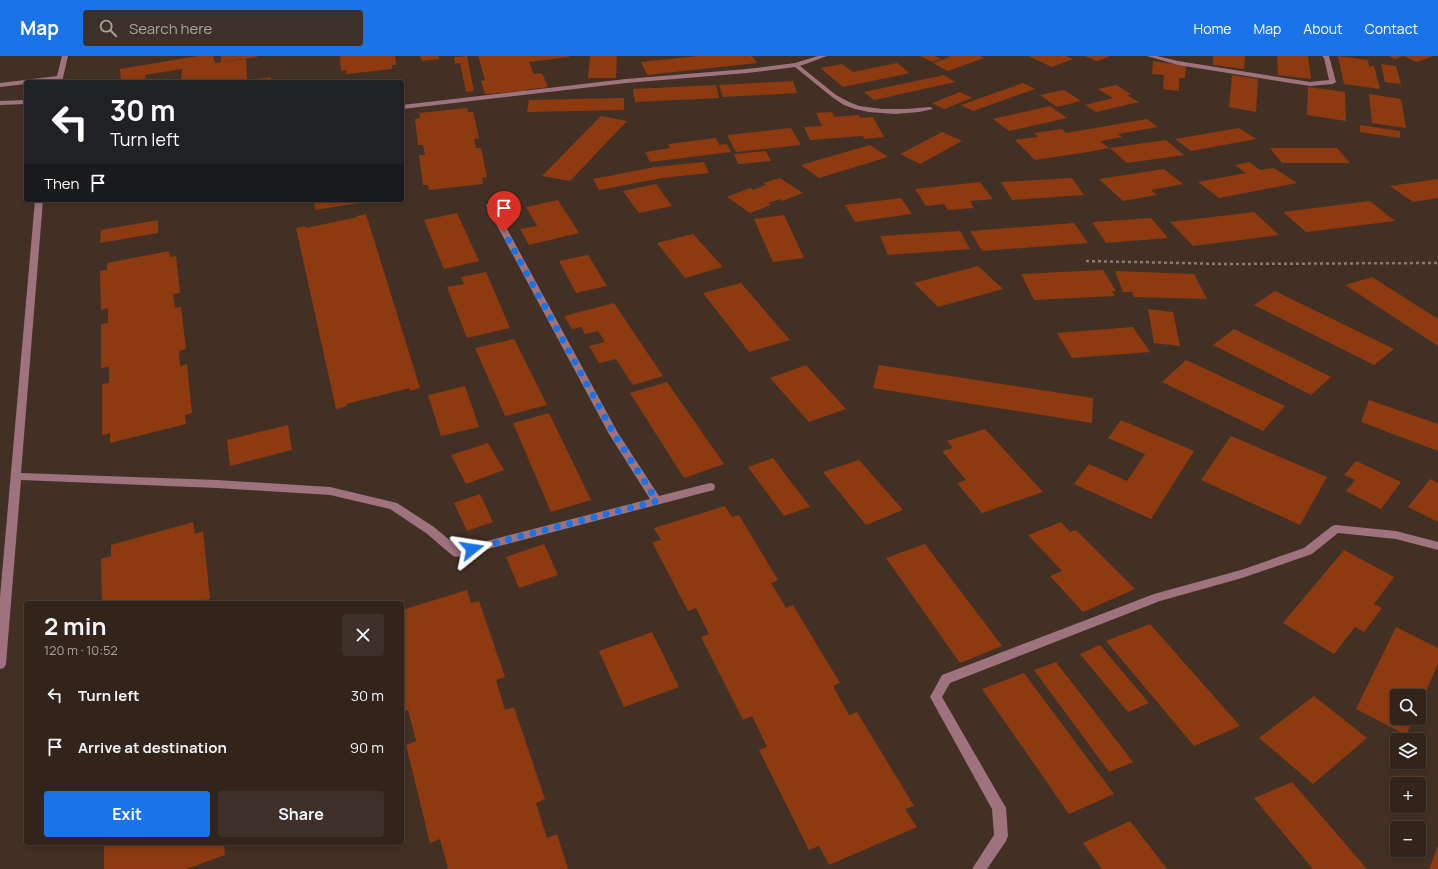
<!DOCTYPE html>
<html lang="en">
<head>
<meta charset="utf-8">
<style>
	body { margin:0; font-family:Manrope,sans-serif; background:#3d3028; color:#f1f3f6; height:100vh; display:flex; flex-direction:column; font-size:15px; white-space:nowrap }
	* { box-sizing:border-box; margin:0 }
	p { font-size:13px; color:#a8a4a3 }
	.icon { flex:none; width:22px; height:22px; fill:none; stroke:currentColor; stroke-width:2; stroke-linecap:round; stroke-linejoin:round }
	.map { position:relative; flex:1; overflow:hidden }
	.drawer { position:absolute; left:24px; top:545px; width:380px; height:244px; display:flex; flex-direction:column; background:#32241b; border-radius:4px; box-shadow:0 2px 6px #0003,0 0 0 1px #4d413a }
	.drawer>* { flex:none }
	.hud { position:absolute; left:24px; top:24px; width:380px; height:122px; border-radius:4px; box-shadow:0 2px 6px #0003,0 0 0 1px #4d413a; background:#202124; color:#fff; overflow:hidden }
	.controls { position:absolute; left:1390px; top:633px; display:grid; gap:8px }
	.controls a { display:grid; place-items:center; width:36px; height:36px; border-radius:4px; background:#32241b; box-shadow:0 2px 6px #0003,0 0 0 1px #4d413a; font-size:20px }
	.pin { position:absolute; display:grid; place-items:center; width:34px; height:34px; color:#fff; margin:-41px -17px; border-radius:50% 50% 50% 0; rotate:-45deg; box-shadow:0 0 4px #0007 }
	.pin .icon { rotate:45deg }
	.me { position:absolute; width:44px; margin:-22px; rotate:75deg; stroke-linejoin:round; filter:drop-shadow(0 0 3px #0008) }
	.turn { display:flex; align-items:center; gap:14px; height:84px; padding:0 20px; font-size:18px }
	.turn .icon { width:52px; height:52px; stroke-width:2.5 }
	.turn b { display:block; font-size:28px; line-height:34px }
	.then { display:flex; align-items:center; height:38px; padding:0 20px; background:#0003; gap:8px; font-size:15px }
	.round { display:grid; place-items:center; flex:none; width:42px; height:42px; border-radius:4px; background:#3d3028 }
	.summary { display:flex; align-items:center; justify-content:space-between; height:68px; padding:0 20px }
	h1 { font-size:24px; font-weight:700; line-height:30px }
	.cta { display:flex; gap:8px; margin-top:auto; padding:8px 20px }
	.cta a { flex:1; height:46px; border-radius:4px; background:#1a73e8; color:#fff; font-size:16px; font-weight:700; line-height:46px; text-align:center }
	.cta a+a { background:#3d3028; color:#f1f3f6 }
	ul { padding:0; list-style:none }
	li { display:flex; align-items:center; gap:12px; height:52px; padding:0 20px }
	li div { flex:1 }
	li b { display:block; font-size:15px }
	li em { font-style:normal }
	header { display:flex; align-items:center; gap:24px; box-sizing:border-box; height:56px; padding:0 20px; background:#1a73e8; color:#fff }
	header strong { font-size:19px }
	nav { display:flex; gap:22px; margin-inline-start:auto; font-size:14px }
	.search { width:280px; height:36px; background:#3d3028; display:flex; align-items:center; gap:10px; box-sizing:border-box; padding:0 14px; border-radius:4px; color:#a8a4a3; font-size:15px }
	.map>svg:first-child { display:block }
	.building { fill:#8d3a11 }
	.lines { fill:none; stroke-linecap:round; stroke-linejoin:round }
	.path { stroke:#8b7b72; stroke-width:2.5; stroke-dasharray:3 3; stroke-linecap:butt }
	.minor { fill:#9e737e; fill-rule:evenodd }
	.route { stroke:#1a73e8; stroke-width:7; stroke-dasharray:0 12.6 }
</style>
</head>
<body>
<header>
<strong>Map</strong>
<div class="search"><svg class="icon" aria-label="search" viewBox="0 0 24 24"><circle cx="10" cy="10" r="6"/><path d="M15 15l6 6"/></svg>Search here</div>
<nav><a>Home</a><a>Map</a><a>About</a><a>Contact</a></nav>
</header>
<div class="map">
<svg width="1438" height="813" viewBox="0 0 1438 813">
	<rect width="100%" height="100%" fill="#423024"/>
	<!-- building -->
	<g class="building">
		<path d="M198 0H213L215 7 246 3 247 23 227 26H212V23L181 26 182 13 145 19 146 26H121L120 13Z"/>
		<path d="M221 0H257V1L221 6Z"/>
		<path d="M340 0H395L396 9H392V13L346 18V14L341 15Z"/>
		<path d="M420 0H438L439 3 422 5Z"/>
		<path d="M467 0 474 35 466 36 460 7 455 8 454 1Z"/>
		<path d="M478 0H569V1L529 6 534 18 542 17 548 31 525 34 526 35 485 38 481 25 485 24Z"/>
		<path d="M590 0H617L616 22H588Z"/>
		<path d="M698 0H752L757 7 647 19 641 6Z"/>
		<path d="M920 0H935L941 3 932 6Z"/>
		<path d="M947 0H980L984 2 948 15 933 7 950 1Z"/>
		<path d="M1028 0H1066L1073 3 1052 11Z"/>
		<path d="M1085 0H1111L1097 5Z"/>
		<path d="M1213 0H1245L1244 13 1213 9Z"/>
		<path d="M1277 0H1308L1311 23 1278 19Z"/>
		<path d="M1338 0 1368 4 1369 10H1374L1380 33 1344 28Z"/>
		<path d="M1388 0H1434L1417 6 1403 0 1395 3Z"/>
		<path d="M1153 5 1186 10 1185 22H1179V35L1163 33 1164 19 1152 18Z"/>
		<path d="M897 7 910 17 843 31 820 12 842 8 853 16Z"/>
		<path d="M1381 8 1396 10 1401 28 1385 26Z"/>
		<path d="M944 19 955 26 874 44 864 36Z"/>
		<path d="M1232 19 1258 23 1256 56 1229 51Z"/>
		<path d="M271 21V26H242V25Z"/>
		<path d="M793 25 797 37 723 41 719 29Z"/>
		<path d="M1023 27 1035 33 973 55 961 49Z"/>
		<path d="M716 29 719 42 635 46 633 33Z"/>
		<path d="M1116 29 1131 38 1127 39 1139 46 1096 56 1085 49 1113 42 1098 33Z"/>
		<path d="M1308 31 1345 36 1346 65 1307 59Z"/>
		<path d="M1064 34 1081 45 1057 51 1040 39Z"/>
		<path d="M960 36 972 42 944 53 932 47Z"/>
		<path d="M1369 38 1401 43 1406 72 1372 67Z"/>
		<path d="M624 42V54L527 56 529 44Z"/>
		<path d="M1050 50 1067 62 1009 75 993 63Z"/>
		<path d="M467 52 468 56H473L479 82 474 83 476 92H481L487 121 482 122 483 128 429 134 428 129H423L419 99H425L423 89H418L415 63 420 62 419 57Z"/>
		<path d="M832 56 834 61 859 59 860 62 873 61 884 81 864 83 863 80 810 84 804 71 822 70 816 57Z"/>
		<path d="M601 60 627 65 570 125 542 120Z"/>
		<path d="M1147 63 1158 71 1118 78 1122 81 1100 85 1109 92 1088 96 1035 104 1015 84 1038 81 1034 77 1062 73 1066 77Z"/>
		<path d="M1360 69 1400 75V82L1360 76Z"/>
		<path d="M791 72 801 89 736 96 727 79Z"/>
		<path d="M1239 72 1256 83 1191 95 1175 83Z"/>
		<path d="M942 76 962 85 920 108 900 98Z"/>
		<path d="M716 82 719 89 727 88 731 96 650 106 645 96 670 92 668 88Z"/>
		<path d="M1166 84 1184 99 1127 107 1110 92Z"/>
		<path d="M870 89 888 101 819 122 801 109Z"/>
		<path d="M1270 92H1337L1350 107H1282Z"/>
		<path d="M766 95 771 105 738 108 734 98Z"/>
		<path d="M704 106 709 117 662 122 599 134 593 123 655 111Z"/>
		<path d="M1249 106 1260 114 1274 112 1297 127 1219 142 1198 126 1246 117 1235 109Z"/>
		<path d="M1164 113 1183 128 1151 134 1157 139 1123 145 1099 123Z"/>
		<path d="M780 122 803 137 782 145 780 143 768 147 771 149 750 157 727 141 750 132 753 134 766 129 763 127Z"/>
		<path d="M1072 122 1084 139 1012 144 1001 126Z"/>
		<path d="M1438 123V142L1413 146 1390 130Z"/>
		<path d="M980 126 993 143 970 145 974 152 948 154 944 148 926 150 915 133Z"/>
		<path d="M656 128 672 150 639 157 623 135Z"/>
		<path d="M901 142 912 158 855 166 845 149Z"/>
		<path d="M314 144H372V145L315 154Z"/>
		<path d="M558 144 579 177 529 189 520 173 537 170 526 151Z"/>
		<path d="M1370 145 1395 165 1306 176 1283 156Z"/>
		<path d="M1254 156 1279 179 1193 190 1170 166Z"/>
		<path d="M457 157 479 205 444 213 424 164Z"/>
		<path d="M366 158 420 332 410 335V332L346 348 347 350 336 353 296 172 305 170 306 172 358 161 357 160Z"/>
		<path d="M784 159 804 202 773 206 754 163Z"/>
		<path d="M1151 162 1168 182 1106 187 1092 166Z"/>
		<path d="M158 164V177L100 187 101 174Z"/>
		<path d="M1074 167 1088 187 982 195 970 175Z"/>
		<path d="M960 175 970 193 888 199 880 180Z"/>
		<path d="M693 178 723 211 685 222 657 187Z"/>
		<path d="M169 195 170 201 176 200 180 237 173 238 175 252 181 251 186 293 179 295 180 310 187 308 192 357 185 359 186 368 110 387V377L102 379V328L109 327V311L101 312V268L108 267V252L101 254 100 215 107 214V207Z"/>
		<path d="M588 199 607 230 576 237 559 205Z"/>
		<path d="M978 210 1003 233 938 251 914 227Z"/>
		<path d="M1103 214 1116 235H1112L1115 240 1034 244 1021 218Z"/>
		<path d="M1115 215 1194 218 1207 243 1134 241 1132 236H1123Z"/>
		<path d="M486 216 510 272 467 282 447 231 464 228 461 221Z"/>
		<path d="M1372 221 1438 263V290L1345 229Z"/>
		<path d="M741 227 790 284 749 296 703 237Z"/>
		<path d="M1275 235 1394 293 1374 309 1254 249Z"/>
		<path d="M614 247 663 320 633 329 616 303 599 307 589 290 605 286 598 275 585 278 581 271 572 273 564 260Z"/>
		<path d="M1148 253 1173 256 1180 290 1154 287Z"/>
		<path d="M1133 271 1150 296 1072 302 1057 277Z"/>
		<path d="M1234 273 1331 321 1311 339 1213 289Z"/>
		<path d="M514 283 547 349 505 360 475 292Z"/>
		<path d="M1186 304 1285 350 1263 375 1162 326Z"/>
		<path d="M806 309 846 353 809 366 770 322Z"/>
		<path d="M879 309 1093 342 1092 367 873 332Z"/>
		<path d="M667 326 724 408 684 422 630 337Z"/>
		<path d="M465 330 479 371 441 380 428 339Z"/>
		<path d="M1369 344 1438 368V395L1361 366Z"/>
		<path d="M549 357 591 444 551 456 513 367Z"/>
		<path d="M1121 364 1194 395 1151 463 1074 428 1089 408 1127 425 1145 398 1108 382Z"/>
		<path d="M288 369 292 394 230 410 227 384Z"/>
		<path d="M985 373 1043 436 982 457 957 427 966 424 942 395 953 392 947 385Z"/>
		<path d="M1231 380 1327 421 1300 469 1201 424Z"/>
		<path d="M488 387 504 414 466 428 451 399Z"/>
		<path d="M773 402 810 451 784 460 748 411Z"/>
		<path d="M859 404 903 454 866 469 823 416Z"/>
		<path d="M1356 405 1401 426 1381 453 1346 435 1355 424 1344 419Z"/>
		<path d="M1430 423 1438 427V466L1408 451Z"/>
		<path d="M480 438 493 466 467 475 454 447Z"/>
		<path d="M725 450 732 461 739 459 778 524 771 527 786 552 793 549 840 627 833 630 849 659 857 656 914 750 905 753 917 771 829 809 819 790 809 794 759 694 767 691 752 660 743 664 701 581 709 578 696 552 688 555 652 486 661 484 654 472Z"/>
		<path d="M193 466 195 478 203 475 210 543 201 545 202 547H102L101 503 111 500V489Z"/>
		<path d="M1061 466 1070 476 1076 474 1135 533 1083 556 1050 520 1062 515 1028 479Z"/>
		<path d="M544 488 558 519 519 532 506 501Z"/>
		<path d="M925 488 1002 590 960 607 886 502Z"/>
		<path d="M1344 494 1394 521 1374 548 1382 552 1364 576 1355 571 1334 598 1283 567Z"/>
		<path d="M467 534 471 547 479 545 505 621 496 624 505 654 514 651 545 743 536 747 547 782 557 778 568 813H448L440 783 430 787 406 689 416 685 408 654 402 656V554Z"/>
		<path d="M1150 568 1240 670 1194 690 1106 585Z"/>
		<path d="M1396 571 1438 592V608L1419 651V640H1397V662H1414L1406 679 1356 653Z"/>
		<path d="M652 576 679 631 624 651 599 595Z"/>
		<path d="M1100 589 1149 647 1128 656 1080 598Z"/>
		<path d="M1056 606 1133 706 1109 716 1034 614Z"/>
		<path d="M1024 617 1114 738 1069 758 982 633Z"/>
		<path d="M1314 640 1367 682 1313 728 1259 682Z"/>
		<path d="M1292 726 1367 813H1313L1254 742Z"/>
		<path d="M1130 765 1167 813H1102L1083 787Z"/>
		<path d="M104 787H224L225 799 186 813H104Z"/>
		<path d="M1438 790V813H1429Z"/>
	</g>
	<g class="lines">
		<!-- path -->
		<path class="path" d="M1086 205 1226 208 1438 207"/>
		<!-- minor -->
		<g class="minor">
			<path d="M62 0H68L62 26H56V24L26 26V28L0 31V27L57 20Z"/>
			<path d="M818 0H827L800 10 836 39 849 46 859 50 882 53H907L930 51 933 53 919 56 895 58 869 56 855 53 844 49 832 41 795 11 747 17 626 27 402 53V49L626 23 747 13 795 7Z"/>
			<path d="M1147 0H1157L1178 5 1310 26 1329 24 1324 2 1322 0H1329L1336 26 1333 28 1310 30 1178 9Z"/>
			<path d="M26 44V48L0 49V45Z"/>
			<path d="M35 144H43L21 417 217 424 330 431 397 447 434 471 459 492 650 443 609 378 486 149 490 147 494 149 618 377 659 440 710 427 714 428 715 431 714 434 710 435 457 501 453 500 426 477 390 453 330 439 217 432 21 424 6 608 4 612 0 613V541Z"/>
			<path d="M1336 469 1396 475 1438 486V494L1396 483 1338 477 1312 498 1242 522 1160 545 950 627 942 641 1006 752 1008 780 1006 785 987 813H972L994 779 992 753 930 641 942 619 1154 538 1241 514 1304 492 1332 470Z"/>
		</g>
	</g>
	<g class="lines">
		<!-- route -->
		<path class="route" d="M472 493 657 445 614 378 504 176"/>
	</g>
</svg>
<div class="controls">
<a><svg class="icon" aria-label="search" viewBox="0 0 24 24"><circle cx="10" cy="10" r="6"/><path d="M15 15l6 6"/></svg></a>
<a><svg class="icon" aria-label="layers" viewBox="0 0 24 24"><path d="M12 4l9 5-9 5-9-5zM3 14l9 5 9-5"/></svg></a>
<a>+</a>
<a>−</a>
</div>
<div class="pin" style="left:504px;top:176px;background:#d93025"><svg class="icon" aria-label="arrive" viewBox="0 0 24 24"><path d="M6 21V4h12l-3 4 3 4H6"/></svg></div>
<svg class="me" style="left:472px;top:493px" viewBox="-20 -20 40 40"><path d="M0-17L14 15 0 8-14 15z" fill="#1a73e8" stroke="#fff" stroke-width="4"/></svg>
<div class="hud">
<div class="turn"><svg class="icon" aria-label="left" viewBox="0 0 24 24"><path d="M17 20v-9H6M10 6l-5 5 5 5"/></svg><div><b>30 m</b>Turn left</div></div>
<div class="then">Then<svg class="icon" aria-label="arrive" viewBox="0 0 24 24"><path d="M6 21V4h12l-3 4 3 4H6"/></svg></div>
</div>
<section class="drawer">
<div class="summary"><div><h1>2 min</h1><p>120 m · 10:52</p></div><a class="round"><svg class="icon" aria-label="close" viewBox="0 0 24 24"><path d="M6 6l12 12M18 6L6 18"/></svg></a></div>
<ul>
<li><svg class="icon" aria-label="left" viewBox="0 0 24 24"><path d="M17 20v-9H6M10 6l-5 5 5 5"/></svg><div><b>Turn left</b></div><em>30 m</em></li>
<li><svg class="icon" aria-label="arrive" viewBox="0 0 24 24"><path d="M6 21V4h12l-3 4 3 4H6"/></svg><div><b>Arrive at destination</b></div><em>90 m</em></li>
</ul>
<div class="cta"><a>Exit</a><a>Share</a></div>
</section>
</div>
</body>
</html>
